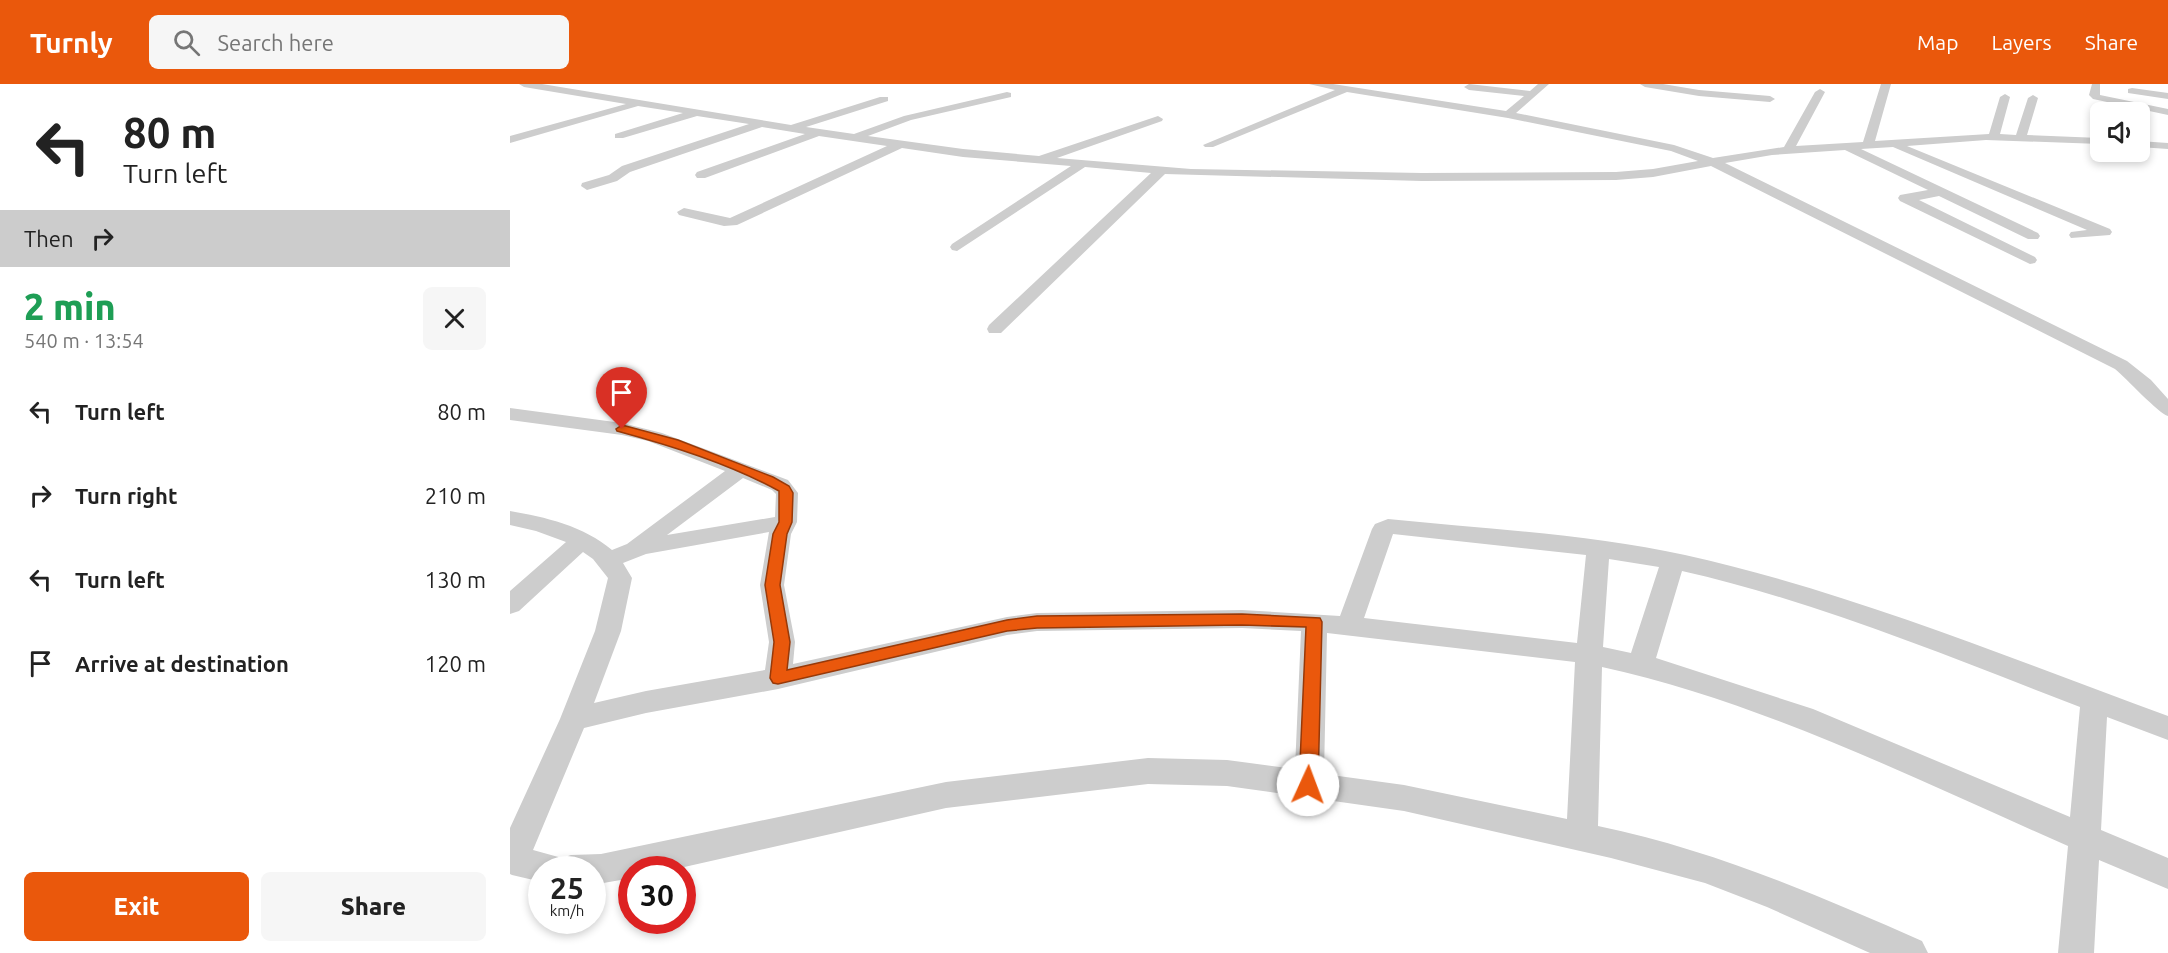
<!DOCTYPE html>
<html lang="en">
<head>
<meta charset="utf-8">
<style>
	body { margin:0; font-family:Ubuntu,sans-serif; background:#f6f6f6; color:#222; height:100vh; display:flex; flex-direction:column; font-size:22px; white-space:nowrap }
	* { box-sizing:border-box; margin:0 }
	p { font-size:20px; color:#767676 }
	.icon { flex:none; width:33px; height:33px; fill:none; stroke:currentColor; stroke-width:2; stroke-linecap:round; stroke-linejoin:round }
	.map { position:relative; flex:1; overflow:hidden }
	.side { display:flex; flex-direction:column; background:#fff; width:510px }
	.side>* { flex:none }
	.banner { background:#fff; color:#222; overflow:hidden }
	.tools { position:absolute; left:1580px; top:18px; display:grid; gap:12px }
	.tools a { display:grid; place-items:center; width:60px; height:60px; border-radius:9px; background:#fff; box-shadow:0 3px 9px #0003; font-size:30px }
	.speed { position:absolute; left:18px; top:772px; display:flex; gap:12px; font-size:30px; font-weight:700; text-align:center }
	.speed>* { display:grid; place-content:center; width:78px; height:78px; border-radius:50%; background:#fff; box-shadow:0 3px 9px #0003; line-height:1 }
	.speed small { font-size:15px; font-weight:400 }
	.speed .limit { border:9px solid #d22; background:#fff; color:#111 }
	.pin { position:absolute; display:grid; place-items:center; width:51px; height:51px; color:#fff; margin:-62px -26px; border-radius:50% 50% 50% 0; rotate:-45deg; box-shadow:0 0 6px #0007 }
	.pin .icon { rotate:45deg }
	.me { position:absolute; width:66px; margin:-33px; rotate:2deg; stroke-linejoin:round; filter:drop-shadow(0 0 4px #0008) }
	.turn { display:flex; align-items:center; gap:21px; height:126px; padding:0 24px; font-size:27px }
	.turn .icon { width:78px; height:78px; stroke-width:2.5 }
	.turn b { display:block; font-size:42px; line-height:51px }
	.then { display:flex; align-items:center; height:57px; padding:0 24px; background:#0003; gap:12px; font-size:22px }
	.round { display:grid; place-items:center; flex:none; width:63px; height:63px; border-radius:9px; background:#f6f6f6 }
	.summary { display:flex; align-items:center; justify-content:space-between; height:102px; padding:0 24px }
	h1 { font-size:36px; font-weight:800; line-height:45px; color:#1e9e55 }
	.cta { display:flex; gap:12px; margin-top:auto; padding:12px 24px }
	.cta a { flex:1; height:69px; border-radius:9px; background:#ea580c; color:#fff; font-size:24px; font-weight:800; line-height:69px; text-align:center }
	.cta a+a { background:#f6f6f6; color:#222 }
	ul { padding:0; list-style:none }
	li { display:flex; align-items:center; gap:18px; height:84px; padding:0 24px }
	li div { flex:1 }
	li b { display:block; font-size:22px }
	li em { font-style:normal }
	header { display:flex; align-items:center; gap:36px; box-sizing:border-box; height:84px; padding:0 30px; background:#ea580c; color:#fff }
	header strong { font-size:28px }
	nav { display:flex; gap:33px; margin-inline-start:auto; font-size:21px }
	.search { width:420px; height:54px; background:#f6f6f6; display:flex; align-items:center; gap:15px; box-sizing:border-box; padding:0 21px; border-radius:9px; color:#767676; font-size:22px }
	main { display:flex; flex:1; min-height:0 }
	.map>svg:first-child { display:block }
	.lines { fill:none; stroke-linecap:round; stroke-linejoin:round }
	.minor { fill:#cdcdcd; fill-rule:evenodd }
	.route { fill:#ea580c; stroke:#983908; stroke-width:1.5 }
</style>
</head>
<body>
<header>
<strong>Turnly</strong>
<div class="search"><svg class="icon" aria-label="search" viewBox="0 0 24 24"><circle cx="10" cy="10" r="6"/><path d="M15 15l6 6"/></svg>Search here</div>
<nav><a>Map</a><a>Layers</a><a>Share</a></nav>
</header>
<main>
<section class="side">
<div class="banner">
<div class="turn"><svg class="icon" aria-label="left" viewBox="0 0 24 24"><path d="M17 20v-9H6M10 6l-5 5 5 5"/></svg><div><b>80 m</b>Turn left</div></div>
<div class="then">Then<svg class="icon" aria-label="right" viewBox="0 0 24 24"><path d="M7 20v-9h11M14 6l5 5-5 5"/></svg></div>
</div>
<div class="summary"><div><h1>2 min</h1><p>540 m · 13:54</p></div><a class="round"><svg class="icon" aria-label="close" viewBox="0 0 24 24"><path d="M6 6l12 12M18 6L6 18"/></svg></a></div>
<ul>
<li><svg class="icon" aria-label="left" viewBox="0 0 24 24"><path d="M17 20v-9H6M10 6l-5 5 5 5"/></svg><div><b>Turn left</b></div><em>80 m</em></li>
<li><svg class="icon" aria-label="right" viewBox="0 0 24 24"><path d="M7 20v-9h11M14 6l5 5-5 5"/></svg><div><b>Turn right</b></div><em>210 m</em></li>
<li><svg class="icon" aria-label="left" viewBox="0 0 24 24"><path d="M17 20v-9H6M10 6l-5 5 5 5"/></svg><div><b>Turn left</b></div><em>130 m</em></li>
<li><svg class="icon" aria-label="arrive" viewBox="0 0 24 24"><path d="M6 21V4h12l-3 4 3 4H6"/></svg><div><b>Arrive at destination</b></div><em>120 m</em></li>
</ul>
<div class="cta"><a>Exit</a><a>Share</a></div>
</section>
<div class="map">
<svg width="1658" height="869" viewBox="0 0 1658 869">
	<rect width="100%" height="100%" fill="#fff"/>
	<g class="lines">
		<!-- minor -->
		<g class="minor">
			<path d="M9 0H32L281 41 370 13H378V17L296 43 344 50 394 32 497 8 501 9V13L401 36 358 52 453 65 529 72 648 32 653 35 652 37 547 74 681 85 912 89 1106 88 1143 85 1188 77 1161 67 998 34 837 8 703 63H695L693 61 825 6 799 0H823L996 27 1014 12 959 6 954 3 959 0 1020 7 1028 0H1039L1006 29 1164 61 1203 74 1274 63 1305 8 1310 5 1315 8 1286 62 1353 58 1371 0H1381L1365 57 1479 50 1490 13 1495 10 1500 13 1490 50 1506 51 1518 14 1523 11 1528 14 1517 51 1590 54V60L1476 56 1397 62 1600 145 1602 148 1600 151 1561 154 1559 151 1561 148 1577 146 1383 63 1351 65 1528 149 1530 152 1528 155H1518L1429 112 1409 116 1525 173 1527 176 1525 179 1520 180 1390 117 1388 114 1390 111 1418 106 1335 66 1262 71 1215 79 1617 277 1641 296 1658 315V332C1649 330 1616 294 1605 285L1201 82 1143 93 1106 96 912 97 655 90 491 249H479L477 245 479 241 641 89 575 83 447 167 442 166 440 163 442 160 561 82 453 73 392 64 227 141 214 142 169 131 167 128 174 124 220 134 377 62 309 52 195 94H187L185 91 187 88 295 50 252 43 120 88 107 97 77 106 71 102 72 99 99 91 112 82 239 40 187 32 113 54H105V50L173 29 128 22 0 59V52L116 20 14 3Z"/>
			<path d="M1130 0H1153L1189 6 1260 12 1265 15 1260 18 1189 12 1135 3Z"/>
			<path d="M1582 0H1590V11L1658 25V31L1583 15 1579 11Z"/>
			<path d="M1622 4 1658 9V15L1618 9V5Z"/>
			<path d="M1629 57 1658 59V65L1629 63Z"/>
			<path d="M0 324 112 339 152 349 278 396 288 409 287 438 281 450 274 501 285 558 283 580 497 533 527 529 732 526 830 532 862 445 865 440 878 435C977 445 1079 450 1175 471 1341 508 1499 574 1658 632V656L1597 633 1591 746 1658 774V805L1589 776 1584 869H1548L1558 762C1405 695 1255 619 1092 583L1088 742C1203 766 1305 810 1412 857L1418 869H1360L1257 823 1195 799 1101 774 894 727 717 702 638 700 436 724 161 786H122V794L82 801V786H32V798L2 791 0 790V744L50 635 85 547 98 494 83 475 73 468 9 527 0 530V507L56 458 26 447 0 441V427C35 433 74 442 102 466L117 460 215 387 138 357 112 351 0 336ZM233 394 262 406 266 410 265 433 157 451ZM259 448 250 501 259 558 255 586 136 607 84 619 111 547 122 494 113 479 136 470ZM883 450 1076 471 1067 559 854 534ZM1099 475 1149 483 1121 569 1093 563ZM1172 487C1309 518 1439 573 1570 623L1560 733 1303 625 1146 574ZM732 544 791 547 785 685 717 676 638 674 436 698 91 770 61 771 52 774 23 766 74 644 136 629 268 605 497 551 527 547ZM817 549 1065 578 1057 735 894 701 814 690Z"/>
		</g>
	</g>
	<!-- route -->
	<path class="route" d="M112 341 168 356 263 393 279 402 283 409 282 438 277 450 270 501 280 558 277 586 497 536 527 532 732 530 810 534 812 538 808 701 805 706 798 709 792 706 789 701 796 543 732 541 527 544 497 547 268 600 263 599 260 594 264 558 255 501 263 450 269 438V407C220 380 162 362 107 347L106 345Z"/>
</svg>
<div class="tools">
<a><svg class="icon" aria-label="sound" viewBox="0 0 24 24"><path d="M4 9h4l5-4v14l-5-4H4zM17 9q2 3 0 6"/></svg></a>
</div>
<div class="speed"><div>25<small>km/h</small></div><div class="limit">30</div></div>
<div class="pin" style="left:112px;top:345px;background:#d93025"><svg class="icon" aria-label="arrive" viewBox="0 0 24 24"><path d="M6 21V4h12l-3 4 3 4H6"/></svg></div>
<svg class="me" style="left:798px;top:701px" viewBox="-20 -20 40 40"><circle r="19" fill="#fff"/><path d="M0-13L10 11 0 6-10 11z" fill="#ea580c"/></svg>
</div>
</main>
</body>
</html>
